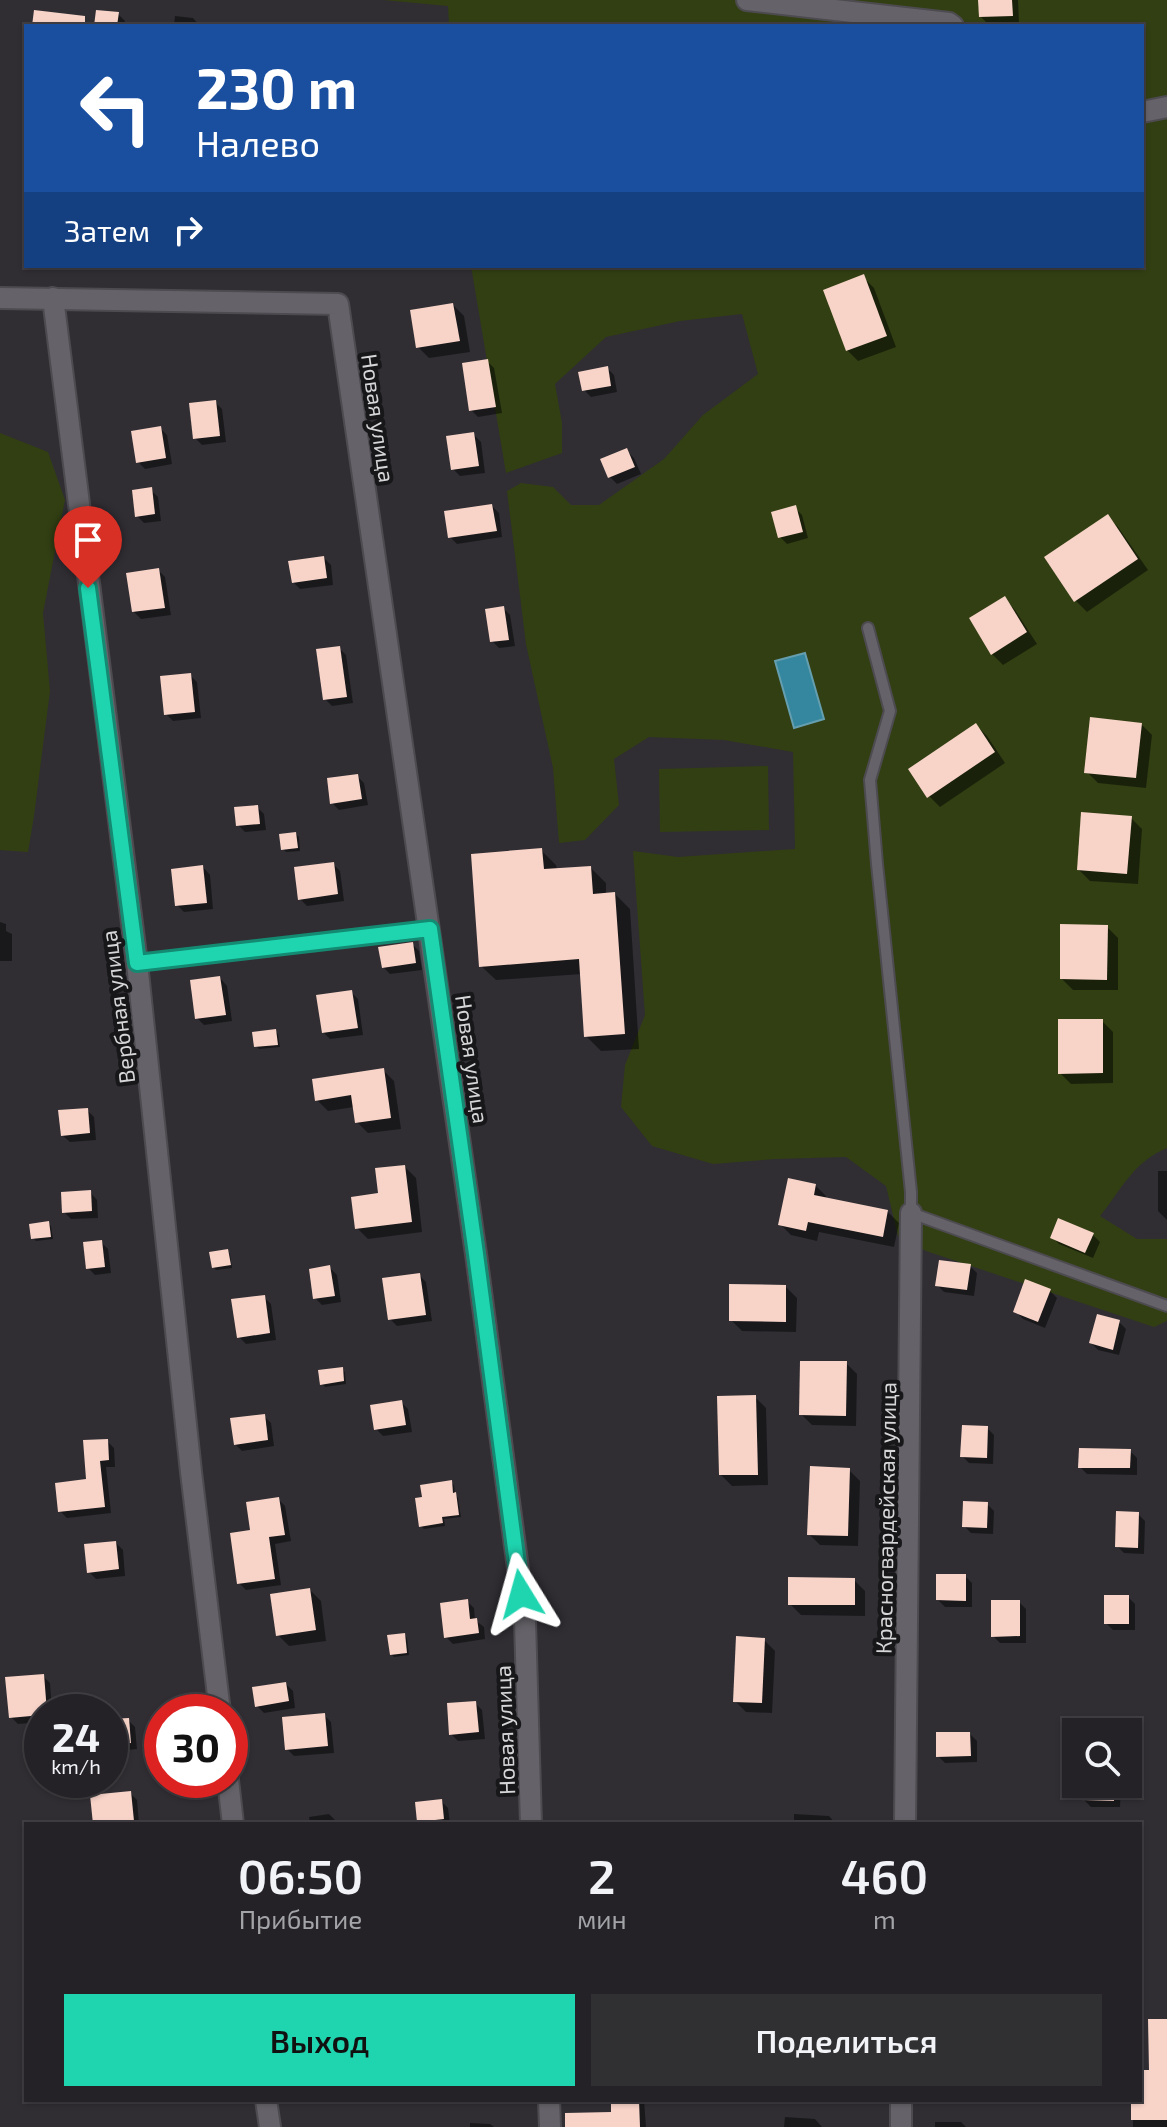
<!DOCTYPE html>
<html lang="ru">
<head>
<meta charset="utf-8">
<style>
	body { margin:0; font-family:"Exo 2",sans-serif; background:#302f32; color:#f1f3f6; height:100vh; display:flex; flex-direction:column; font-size:30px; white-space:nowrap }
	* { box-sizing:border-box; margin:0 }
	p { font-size:26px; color:#a3a4a7 }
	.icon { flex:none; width:44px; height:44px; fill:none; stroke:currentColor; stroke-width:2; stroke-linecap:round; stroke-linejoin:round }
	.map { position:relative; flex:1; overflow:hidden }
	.sheet { position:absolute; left:24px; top:1822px; width:1118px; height:280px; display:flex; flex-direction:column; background:#242226; border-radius:0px; box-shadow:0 2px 6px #0004,0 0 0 2px #413f43 }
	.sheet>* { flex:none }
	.banner { position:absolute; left:24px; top:24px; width:1120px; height:244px; border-radius:0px; box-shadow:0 2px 6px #0004,0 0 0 2px #413f43; background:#1a4fa0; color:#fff; overflow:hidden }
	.buttons { position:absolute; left:1062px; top:1718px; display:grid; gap:16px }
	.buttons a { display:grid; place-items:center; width:80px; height:80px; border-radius:0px; background:#242226; box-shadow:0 2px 6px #0004,0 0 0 2px #413f43; font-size:40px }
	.speed { position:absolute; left:24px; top:1694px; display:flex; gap:16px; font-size:40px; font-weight:700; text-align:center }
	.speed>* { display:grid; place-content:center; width:104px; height:104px; border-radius:50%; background:#242226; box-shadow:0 2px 6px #0004,0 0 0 2px #413f43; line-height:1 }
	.speed small { font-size:20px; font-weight:400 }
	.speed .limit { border:12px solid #d22; background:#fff; color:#111 }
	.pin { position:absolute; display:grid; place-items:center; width:68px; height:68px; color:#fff; margin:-82px -34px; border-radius:50% 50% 50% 0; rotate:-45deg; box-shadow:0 0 8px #0007 }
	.pin .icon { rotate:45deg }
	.me { position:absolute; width:88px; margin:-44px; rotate:352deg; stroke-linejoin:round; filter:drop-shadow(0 0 6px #0008) }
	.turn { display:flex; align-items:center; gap:28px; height:168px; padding:0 40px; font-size:36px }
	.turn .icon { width:104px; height:104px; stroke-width:2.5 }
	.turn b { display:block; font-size:56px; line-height:68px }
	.then { display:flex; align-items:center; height:76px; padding:0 40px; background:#0003; gap:16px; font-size:30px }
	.eta { display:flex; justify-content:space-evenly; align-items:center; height:136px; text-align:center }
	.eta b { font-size:48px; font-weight:600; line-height:56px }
	.cta { display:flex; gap:16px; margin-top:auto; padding:16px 40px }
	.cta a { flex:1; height:92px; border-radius:0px; background:#1ed5b0; color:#111; font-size:32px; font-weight:600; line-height:92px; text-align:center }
	.cta a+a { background:#302f32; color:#f1f3f6 }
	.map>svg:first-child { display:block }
	.green { fill:#323f13 }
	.water { fill:#34879e; stroke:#659eaf; stroke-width:2 }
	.shadow { fill:#0007 }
	.building { fill:#f7d3c8 }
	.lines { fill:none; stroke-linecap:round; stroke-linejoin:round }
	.service-casing { stroke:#4d4b50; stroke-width:14 }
	.minor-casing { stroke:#4d4b50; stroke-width:24 }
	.service { stroke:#656369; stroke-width:10 }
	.minor { stroke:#656369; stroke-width:20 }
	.route-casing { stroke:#148a72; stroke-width:20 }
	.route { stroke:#1ed5b0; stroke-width:14 }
	.labels { text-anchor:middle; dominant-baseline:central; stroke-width:8; stroke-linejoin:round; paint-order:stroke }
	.street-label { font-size:22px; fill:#d6d5d8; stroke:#171619 }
</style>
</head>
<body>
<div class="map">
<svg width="1167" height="2127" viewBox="0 0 1167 2127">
	<rect width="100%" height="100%" fill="#302e33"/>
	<!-- green -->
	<g class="green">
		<path d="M383 0H1167V1148C1133 1162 1122 1189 1100 1216L1137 1239H1167V1321L1154 1327 926 1251 898 1236 886 1186 846 1157 776 1159 713 1164 652 1146 621 1107 625 1065 645 1015 633 851 678 857 795 849 793 752 724 740 649 737 614 759 619 805 585 840 559 843 553 768 526 644 507 491 521 483 553 487 571 505H599L664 459 703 415 758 374 742 314 680 321 606 337 555 384 562 423V453L506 473 471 266H1142V26H449L448 6Z"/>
		<path d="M0 433 48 452 65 500 43 613 50 691 34 816 28 852 0 850Z"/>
		<path d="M768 766 769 830 660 832 659 769Z"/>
	</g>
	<!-- water -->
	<path class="water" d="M805 653 824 719 794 728 775 661Z"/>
	<!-- shadow -->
	<g class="shadow">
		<path d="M980 0H1018L1019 23 988 24 981 17Z"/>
		<path d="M118 14 125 21 124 26H96Z"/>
		<path d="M175 16 193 18 200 26H174Z"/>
		<path d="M324 23 344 24 346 26H324Z"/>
		<path d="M863 277 874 288 896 347 858 361 847 350Z"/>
		<path d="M453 305 464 316 470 352 429 358 418 347Z"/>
		<path d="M487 361 494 368 502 413 478 417 471 410Z"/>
		<path d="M607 368 614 375 617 392 591 397 584 390Z"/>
		<path d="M215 402 222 409 226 442 202 445 195 438Z"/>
		<path d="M160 428 167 435 172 464 145 469 138 462Z"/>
		<path d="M473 434 481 442 485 473 460 476 453 469Z"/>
		<path d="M627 451 634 458 641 474 617 484 610 477Z"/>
		<path d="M151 490 158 497 161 521 144 523 137 516Z"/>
		<path d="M492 506 499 513 502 537 457 544 450 537Z"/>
		<path d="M795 508 802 515 808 538 787 544 780 537Z"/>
		<path d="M1107 516 1118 527 1148 570 1087 612 1076 601 1047 558Z"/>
		<path d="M324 558 331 565 333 585 300 589 293 582Z"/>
		<path d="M158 570 165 577 171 615 141 619 134 612Z"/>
		<path d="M1005 599 1015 610 1037 644 1003 665 992 654Z"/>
		<path d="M503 608 510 615 515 646 499 648 492 641Z"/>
		<path d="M339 648 346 655 353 703 332 706 325 699Z"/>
		<path d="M190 675 197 682 201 718 173 721 166 714Z"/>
		<path d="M1141 724 1152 735 1146 788 1098 783 1087 772Z"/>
		<path d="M976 725 987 736 1005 763 940 807 929 796Z"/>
		<path d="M357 776 364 783 368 805 339 810 332 803Z"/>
		<path d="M257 807 264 814 266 830 245 832 238 825Z"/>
		<path d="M1131 818 1142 829 1138 884 1090 881 1079 870Z"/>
		<path d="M296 834 299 837 300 851 286 852 283 849Z"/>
		<path d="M541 850 556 865 557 870 591 868 606 883V895L615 894 630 909 639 1049 601 1051 586 1036 582 974 496 980 481 966Z"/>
		<path d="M333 864 340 871 344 901 307 906 300 899Z"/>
		<path d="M203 867 210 875 213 909 184 912 177 905Z"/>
		<path d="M0 922 6 924V931L12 934V961H0Z"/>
		<path d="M1107 927 1118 938V990H1073L1062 979Z"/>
		<path d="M412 944 419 951 422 970 390 974 383 967Z"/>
		<path d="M220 978 227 986 232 1021 204 1025 197 1018Z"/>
		<path d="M351 992 358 999 363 1035 330 1039 323 1032Z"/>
		<path d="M1102 1021 1113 1032V1083L1071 1084 1060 1073Z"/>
		<path d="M275 1031 278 1034 280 1047 259 1049 256 1046Z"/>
		<path d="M383 1070 394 1081 401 1129 368 1133 357 1122 354 1107 328 1111 317 1100Z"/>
		<path d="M87 1110 94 1117 96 1140 70 1142 62 1135Z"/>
		<path d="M405 1167 416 1178 422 1232 368 1239 357 1228 380 1195Z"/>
		<path d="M1158 1171H1167V1220L1158 1211Z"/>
		<path d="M815 1185 826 1196 825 1199 888 1212 899 1223 894 1247 819 1232 817 1241 791 1235 780 1224Z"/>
		<path d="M90 1192 97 1200 98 1218 71 1219 64 1212Z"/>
		<path d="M48 1223 51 1226 53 1239 36 1241 33 1238Z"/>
		<path d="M1093 1235 1100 1242 1093 1258 1059 1244 1052 1237Z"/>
		<path d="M101 1242 108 1249 111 1273 95 1275 88 1268Z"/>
		<path d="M227 1251 230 1254 232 1268 216 1270 213 1267Z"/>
		<path d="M970 1266 977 1273 974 1296 944 1292 937 1285Z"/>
		<path d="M330 1268 337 1275 341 1302 322 1305 315 1298Z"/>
		<path d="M419 1275 426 1282 432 1321 397 1326 390 1319Z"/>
		<path d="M786 1287 797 1298 796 1332 742 1331 731 1320Z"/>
		<path d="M1050 1291 1057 1298 1045 1328 1023 1319 1016 1312Z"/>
		<path d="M264 1297 271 1304 276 1340 246 1344 239 1337Z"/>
		<path d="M1119 1322 1126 1329 1119 1355 1098 1350 1091 1343Z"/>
		<path d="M846 1363 857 1374 856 1426 812 1425 801 1414Z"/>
		<path d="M342 1369 345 1372 346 1384 325 1387 322 1384Z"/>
		<path d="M755 1397 766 1408 768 1485 732 1486 721 1475Z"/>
		<path d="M401 1402 408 1409 412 1432 383 1436 376 1429Z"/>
		<path d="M264 1416 271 1423 274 1446 242 1451 235 1444Z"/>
		<path d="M987 1428 994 1435 993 1464 969 1463 962 1456Z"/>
		<path d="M107 1441 114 1448 115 1467H106L111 1513 67 1518 60 1511 88 1481Z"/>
		<path d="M1130 1451 1137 1458V1475L1087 1474 1080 1467Z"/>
		<path d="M849 1470 860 1481 858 1546 820 1545 809 1534Z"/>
		<path d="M451 1482 454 1485 455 1494 458 1498 461 1517 444 1519 445 1526 424 1529 421 1526Z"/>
		<path d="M278 1499 285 1506 291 1541 275 1544 281 1585 246 1590 239 1583Z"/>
		<path d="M987 1504 994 1511 993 1534 971 1533 964 1526Z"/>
		<path d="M1138 1514 1145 1521 1144 1554 1124 1553 1117 1546Z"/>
		<path d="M116 1543 123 1550 125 1576 96 1579 89 1572Z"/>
		<path d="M965 1576 972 1583V1607H945L938 1600Z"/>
		<path d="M854 1580 865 1591V1616L801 1615 790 1604Z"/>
		<path d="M310 1590 321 1601 326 1641 289 1646 278 1635Z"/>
		<path d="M1128 1597 1135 1604V1630H1113L1106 1623Z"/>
		<path d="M467 1601 474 1608 475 1620 484 1627 485 1639 453 1644 446 1637Z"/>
		<path d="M1019 1602 1026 1609V1643H1000L993 1636Z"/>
		<path d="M404 1635 407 1638 409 1655 394 1657 391 1654Z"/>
		<path d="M764 1640 775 1651 772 1713 746 1712 735 1701Z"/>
		<path d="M43 1676 50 1683 52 1712H42V1722L18 1724 11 1717Z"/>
		<path d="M286 1684 293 1691 295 1708 264 1713 257 1706Z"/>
		<path d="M475 1703 482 1710 485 1739 458 1741 451 1734Z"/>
		<path d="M324 1715 331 1722 334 1753 294 1756 287 1749Z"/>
		<path d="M128 1720 135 1727 137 1749 110 1752V1721Z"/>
		<path d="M970 1734 977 1741V1762L945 1763 938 1756Z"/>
		<path d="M1084 1784H1121L1120 1807H1091L1084 1800Z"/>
		<path d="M130 1793 137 1800 139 1824H95L92 1797Z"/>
		<path d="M441 1801 448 1808 450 1824H421L419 1821Z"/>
		<path d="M329 1814 336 1821 337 1824H310L309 1817Z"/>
		<path d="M794 1814 829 1816 836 1824H794Z"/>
		<path d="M1140 1971 1143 1974 1142 1998H1140Z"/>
		<path d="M1167 2021V2127H1133V2100H1140V2072H1151Z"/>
		<path d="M613 2100H644L646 2127H596L613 2114Z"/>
		<path d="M785 2117 815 2119 822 2127H784Z"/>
		<path d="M935 2122H961L966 2127H935Z"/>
		<path d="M470 2123 490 2124 494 2127H470Z"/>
	</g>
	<!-- building -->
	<g class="building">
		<path d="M978 0H1012L1013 16 979 17Z"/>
		<path d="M34 10 85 16V26H32Z"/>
		<path d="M96 10 119 12 117 26H94Z"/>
		<path d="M864 274 887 336 846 351 823 290Z"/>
		<path d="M453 303 460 341 416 348 410 310Z"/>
		<path d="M488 359 496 407 469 411 462 363Z"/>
		<path d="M608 366 611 386 582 391 578 372Z"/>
		<path d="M216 400 220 436 193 439 189 403Z"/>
		<path d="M161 426 166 458 136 463 131 431Z"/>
		<path d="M474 432 479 466 451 470 446 436Z"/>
		<path d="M627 448 635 467 608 478 600 459Z"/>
		<path d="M152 487 155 514 135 517 132 490Z"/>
		<path d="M492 504 497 531 448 538 444 511Z"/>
		<path d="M796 505 803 532 778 538 771 512Z"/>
		<path d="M1108 514 1138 559 1074 602 1044 557Z"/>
		<path d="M324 556 327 578 292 583 288 561Z"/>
		<path d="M159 568 165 608 132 612 126 573Z"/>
		<path d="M1005 596 1027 632 991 655 969 618Z"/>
		<path d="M504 606 509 640 490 642 485 609Z"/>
		<path d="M340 646 347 697 323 700 316 649Z"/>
		<path d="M191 673 195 712 164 715 160 676Z"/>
		<path d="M1090 717 1142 723 1136 778 1084 773Z"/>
		<path d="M976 723 995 752 927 798 908 769Z"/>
		<path d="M358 774 362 799 330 804 327 778Z"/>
		<path d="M258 805 260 824 236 826 234 807Z"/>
		<path d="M1081 812 1132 816 1127 874 1077 870Z"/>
		<path d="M296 832 298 848 281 850 279 834Z"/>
		<path d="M542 848 544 869 591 866 593 894 615 892 625 1034 584 1037 579 959 479 967 471 854Z"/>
		<path d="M334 862 338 894 298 900 294 867Z"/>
		<path d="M203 865 207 903 175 906 171 869Z"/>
		<path d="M1060 924 1108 925 1107 980 1060 979Z"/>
		<path d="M413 942 416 963 382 968 378 947Z"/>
		<path d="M220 976 226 1015 195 1019 190 980Z"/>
		<path d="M352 990 358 1028 322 1033 316 995Z"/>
		<path d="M1058 1019H1103V1073L1058 1074Z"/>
		<path d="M276 1029 278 1045 254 1047 252 1032Z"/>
		<path d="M384 1068 391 1118 355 1123 351 1095 315 1101 312 1079Z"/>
		<path d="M88 1108 90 1133 61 1136 58 1110Z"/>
		<path d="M405 1165 412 1222 355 1229 351 1197 378 1193 375 1168Z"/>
		<path d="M788 1178 816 1184 814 1195 888 1210 883 1237 808 1222 806 1231 778 1225Z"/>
		<path d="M91 1190 92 1211 62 1213 61 1192Z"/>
		<path d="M1058 1218 1094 1233 1085 1253 1050 1238Z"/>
		<path d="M49 1221 51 1237 31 1239 29 1224Z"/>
		<path d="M102 1240 105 1267 86 1269 83 1242Z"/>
		<path d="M228 1249 231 1265 212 1268 209 1252Z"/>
		<path d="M939 1260 971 1264 967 1290 935 1286Z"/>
		<path d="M330 1265 335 1296 313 1299 309 1269Z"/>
		<path d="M420 1273 426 1315 388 1320 382 1278Z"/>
		<path d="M1025 1279 1051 1289 1038 1322 1013 1312Z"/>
		<path d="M729 1284 786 1285V1322L729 1321Z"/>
		<path d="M265 1295 270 1333 237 1338 231 1299Z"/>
		<path d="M1097 1314 1120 1320 1113 1350 1089 1343Z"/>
		<path d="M800 1361H847L846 1416 799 1415Z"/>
		<path d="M343 1367 344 1381 320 1385 318 1370Z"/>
		<path d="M756 1395 758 1475H719L717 1396Z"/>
		<path d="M402 1400 406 1425 374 1430 370 1405Z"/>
		<path d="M265 1414 268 1440 234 1445 230 1418Z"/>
		<path d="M962 1425 988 1426 987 1458 960 1457Z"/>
		<path d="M108 1439 109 1460 100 1461 105 1507 58 1512 55 1483 86 1479 83 1440Z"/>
		<path d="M1079 1448 1131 1449 1130 1468H1078Z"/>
		<path d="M810 1466 850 1468 848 1536 807 1535Z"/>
		<path d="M452 1480 453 1493 456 1492 459 1515 442 1517 443 1523 419 1527 415 1498 422 1497 420 1485Z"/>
		<path d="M279 1497 285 1535 269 1537 275 1579 237 1584 230 1533 250 1530 246 1502Z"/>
		<path d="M963 1501 988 1502 987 1528 962 1527Z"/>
		<path d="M1116 1511 1139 1512 1138 1548 1115 1547Z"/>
		<path d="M116 1541 119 1569 87 1573 84 1544Z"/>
		<path d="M936 1574H966V1601L936 1600Z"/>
		<path d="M788 1577 855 1578V1605H788Z"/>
		<path d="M310 1588 316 1630 276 1636 270 1594Z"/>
		<rect x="1104" y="1595" width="25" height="29"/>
		<path d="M468 1599 470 1619 477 1618 479 1633 444 1638 440 1603Z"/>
		<path d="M991 1600H1020V1636L991 1637Z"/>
		<path d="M405 1633 407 1653 390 1655 387 1635Z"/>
		<path d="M736 1636 765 1638 762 1703 733 1702Z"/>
		<path d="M44 1674 47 1712H42V1715L9 1718 5 1677Z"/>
		<path d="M286 1682 289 1701 255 1707 252 1687Z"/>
		<path d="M476 1701 479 1732 449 1735 447 1703Z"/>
		<path d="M325 1713 328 1746 285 1750 282 1717Z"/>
		<path d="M129 1718 131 1743 110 1745V1719Z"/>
		<path d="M936 1732H970L971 1756 936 1757Z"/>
		<path d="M1082 1784H1114V1801L1082 1800Z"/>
		<path d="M131 1791 134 1821 93 1824 90 1795Z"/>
		<path d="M442 1799 444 1819 417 1822 415 1802Z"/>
		<path d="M1148 2019H1167V2120H1131V2100H1140V2070H1149Z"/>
		<path d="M611 2100H639L640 2127H565V2113L611 2112Z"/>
	</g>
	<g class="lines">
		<!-- service casing -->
		<g class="service-casing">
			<g id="service">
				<path d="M868 628 890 711 870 780 877 864 911 1192V1213L1167 1306"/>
				<path d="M137 963 430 929"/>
			</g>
		</g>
		<!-- minor casing -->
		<g class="minor-casing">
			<g id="minor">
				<path d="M747 0 949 23 953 26"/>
				<path d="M1142 112 1167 107"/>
				<path d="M0 298 338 304 476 1254 525 1621 531 1824"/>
				<path d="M53 298 137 963 191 1472 220 1712"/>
				<path d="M228 1780 233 1824"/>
				<path d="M905 1824 911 1213"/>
				<path d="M266 2100 270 2127"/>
				<path d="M549 2100 550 2127"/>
				<path d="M901 2127V2100"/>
			</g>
		</g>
		<!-- service -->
		<use href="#service" class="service"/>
		<!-- minor -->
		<use href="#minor" class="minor"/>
	</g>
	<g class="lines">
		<!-- route casing -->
		<g class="route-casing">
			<path id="route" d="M88 588 137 963 430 929 476 1254 521 1594"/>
		</g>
		<!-- route -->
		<use href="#route" class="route"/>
	</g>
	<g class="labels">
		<!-- street labels -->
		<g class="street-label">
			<text transform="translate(379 418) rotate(82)">Новая улица</text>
			<text transform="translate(117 1007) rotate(-97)">Вербная улица</text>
			<text transform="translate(473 1059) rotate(82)">Новая улица</text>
			<text transform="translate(885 1518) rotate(-89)">Красногвардейская улица</text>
			<text transform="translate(504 1730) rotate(-92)">Новая улица</text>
		</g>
	</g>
</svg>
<div class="buttons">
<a><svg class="icon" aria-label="search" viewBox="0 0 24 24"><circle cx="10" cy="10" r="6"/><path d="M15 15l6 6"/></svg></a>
</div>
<div class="speed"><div>24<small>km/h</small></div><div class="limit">30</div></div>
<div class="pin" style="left:88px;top:588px;background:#d93025"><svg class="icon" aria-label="arrive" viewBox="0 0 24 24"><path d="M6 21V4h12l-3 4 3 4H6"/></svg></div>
<svg class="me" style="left:521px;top:1594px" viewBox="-20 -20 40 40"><path d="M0-17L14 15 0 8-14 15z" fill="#1ed5b0" stroke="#fff" stroke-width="4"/></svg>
<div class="banner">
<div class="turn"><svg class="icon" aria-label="left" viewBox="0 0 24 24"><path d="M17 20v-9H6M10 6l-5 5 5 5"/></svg><div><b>230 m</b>Налево</div></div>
<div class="then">Затем<svg class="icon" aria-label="right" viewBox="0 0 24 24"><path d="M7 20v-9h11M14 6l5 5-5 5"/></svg></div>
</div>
<section class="sheet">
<div class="eta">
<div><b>06:50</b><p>Прибытие</p></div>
<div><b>2</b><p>мин</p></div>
<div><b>460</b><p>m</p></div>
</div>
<div class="cta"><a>Выход</a><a>Поделиться</a></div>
</section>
</div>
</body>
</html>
